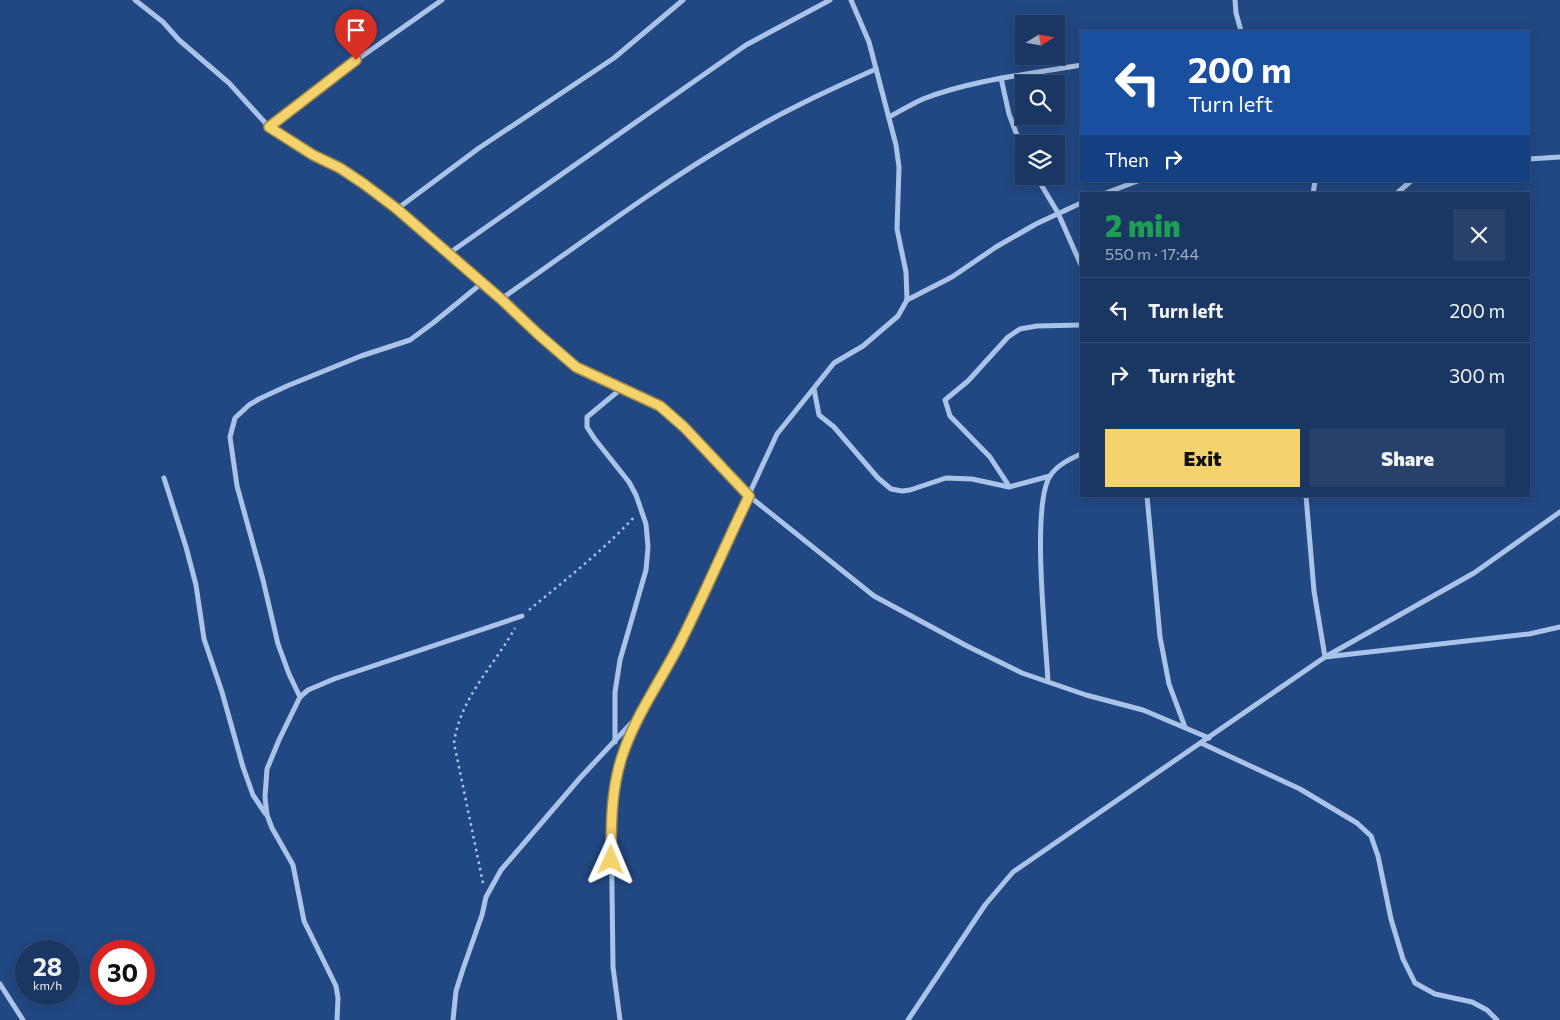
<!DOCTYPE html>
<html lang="en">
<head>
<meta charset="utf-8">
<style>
	body { margin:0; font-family:Commissioner,sans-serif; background:#27416b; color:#f1f3f6; height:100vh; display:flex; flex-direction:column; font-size:19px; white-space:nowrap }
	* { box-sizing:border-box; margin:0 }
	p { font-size:16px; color:#9fabbe }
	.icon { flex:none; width:28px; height:28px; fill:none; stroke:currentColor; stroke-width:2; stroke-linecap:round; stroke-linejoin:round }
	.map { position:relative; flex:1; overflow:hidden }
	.drawer { position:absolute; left:1080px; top:192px; width:450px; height:305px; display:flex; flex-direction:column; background:#1a3662; border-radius:0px; box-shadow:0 2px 12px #0003,0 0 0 1px #385077 }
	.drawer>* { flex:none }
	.top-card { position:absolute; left:1080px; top:30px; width:450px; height:152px; border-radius:0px; box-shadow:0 2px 12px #0003,0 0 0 1px #385077; background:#1a4fa0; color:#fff; overflow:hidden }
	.needle { width:32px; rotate:79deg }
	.fabs { position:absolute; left:1015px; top:15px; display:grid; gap:10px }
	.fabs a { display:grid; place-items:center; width:50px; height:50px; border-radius:0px; background:#1a3662; box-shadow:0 2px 12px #0003,0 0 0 1px #385077; font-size:25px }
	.speed { position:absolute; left:15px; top:940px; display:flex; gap:10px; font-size:25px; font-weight:700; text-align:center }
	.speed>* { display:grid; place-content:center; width:65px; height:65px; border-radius:50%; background:#1a3662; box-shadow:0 2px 12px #0003,0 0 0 1px #385077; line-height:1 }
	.speed small { font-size:12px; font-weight:400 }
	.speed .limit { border:8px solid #d22; background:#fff; color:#111 }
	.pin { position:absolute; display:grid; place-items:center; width:42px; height:42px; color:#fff; margin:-51px -21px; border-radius:50% 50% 50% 0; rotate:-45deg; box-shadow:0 0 5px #0007 }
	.pin .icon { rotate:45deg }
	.me { position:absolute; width:55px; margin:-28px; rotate:1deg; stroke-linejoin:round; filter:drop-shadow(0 0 4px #0008) }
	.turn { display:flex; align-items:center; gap:18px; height:105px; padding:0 25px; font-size:22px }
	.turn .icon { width:65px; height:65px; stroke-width:2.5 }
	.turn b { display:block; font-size:35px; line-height:42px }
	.then { display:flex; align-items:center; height:48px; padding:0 25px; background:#0003; gap:10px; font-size:19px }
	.round { display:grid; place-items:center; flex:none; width:52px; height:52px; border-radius:0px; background:#27416b }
	.headline { display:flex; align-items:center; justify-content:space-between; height:85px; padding:0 25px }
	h1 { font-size:30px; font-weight:800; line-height:38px; color:#1e9e55 }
	.primary-button { display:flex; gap:10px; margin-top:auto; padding:10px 25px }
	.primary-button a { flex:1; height:58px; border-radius:0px; background:#f4d26c; color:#111; font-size:20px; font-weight:800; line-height:58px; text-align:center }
	.primary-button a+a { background:#27416b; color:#f1f3f6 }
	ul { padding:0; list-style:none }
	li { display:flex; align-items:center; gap:15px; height:65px; padding:0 25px; border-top:1px solid #385077 }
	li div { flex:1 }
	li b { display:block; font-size:19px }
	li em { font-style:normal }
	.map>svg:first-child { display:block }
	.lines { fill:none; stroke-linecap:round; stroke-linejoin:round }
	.path { stroke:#aac3e8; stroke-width:2.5; stroke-dasharray:2.5 4; stroke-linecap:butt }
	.minor { stroke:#aac3e8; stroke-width:5 }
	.route-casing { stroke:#9f8846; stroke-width:12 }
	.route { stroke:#f4d26c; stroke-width:9 }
</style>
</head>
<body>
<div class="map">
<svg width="1560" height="1020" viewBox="0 0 1560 1020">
	<rect width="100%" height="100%" fill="#224883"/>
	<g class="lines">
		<!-- path -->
		<g class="path">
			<path d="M529 610C565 580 603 551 635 516"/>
			<path d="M483 883 454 743C460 698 494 666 515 628"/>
		</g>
		<!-- minor -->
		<g class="minor">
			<path d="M135 0 163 22 179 40 229 83 269 127 313 155 340 168 364 184 397 209 501 299 538 334 576 367 660 406 684 427 749 496 874 596 967 646 1022 673 1086 695 1143 710 1209 738"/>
			<path d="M1235 0 1236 13 1241 31"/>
			<path d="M1001 78 1009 114 1024 154"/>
			<path d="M889 117C900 111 912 104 923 99 971 80 1031 74 1081 65"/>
			<path d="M269 127 341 71 442 0"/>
			<path d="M1529 159 1560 157"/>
			<path d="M1036 176 1058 213 1081 265"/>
			<path d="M1103 194 1138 181"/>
			<path d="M1313 194 1315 181"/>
			<path d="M1396 194 1411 181"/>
			<path d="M397 209 479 148 614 58 683 0"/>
			<path d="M448 254 746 45 830 0"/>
			<path d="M501 299C579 245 655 187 737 139 781 112 829 90 876 69"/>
			<path d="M907 300 952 277 996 247 1036 224 1081 203"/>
			<path d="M814 389 819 415 834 427 878 478 891 489 902 491 910 490 946 478 972 479 1009 487 1050 476"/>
			<path d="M164 478 186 547 196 585 204 639 222 692 243 767 253 795 265 813"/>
			<path d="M1009 486 990 457 950 416 945 400 968 381 1008 337 1020 329 1037 326 1081 325"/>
			<path d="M1147 496 1160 637 1169 684 1185 727"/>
			<path d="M1306 496 1314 591 1325 657 1529 634 1560 627"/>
			<path d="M1048 682C1046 640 1031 506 1050 476 1057 465 1070 459 1081 454"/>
			<path d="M300 697 289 674 278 644 263 580 237 486 230 437 235 418 249 405 259 399 287 386 361 356 410 340 433 323 482 283"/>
			<path d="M615 742V692L620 660 646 570 648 547 646 524 636 495 629 482 594 438 587 427V417L622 388"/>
			<path d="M1201 743 1300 789 1357 823 1371 836 1378 856 1391 919 1403 959 1415 983 1435 994 1472 1002 1487 1010 1497 1020"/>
			<path d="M0 984 23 1020"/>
			<path d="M337 1020 338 998 336 986 304 921 293 865 272 828 267 815 265 797 267 769 279 740 300 697 308 690 334 679 522 616"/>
			<path d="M453 1020 456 991 463 969 482 915 486 897 501 870 580 778 636 718"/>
			<path d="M620 1020 613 967 611 812 616 782 624 749 640 714 681 641 777 434 834 363 863 346 898 316 907 300 906 272 897 229 899 167 896 145 869 42 851 0"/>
			<path d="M908 1020 985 905 1013 872 1325 657 1474 573 1560 512"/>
		</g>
	</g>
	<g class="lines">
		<!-- route casing -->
		<g class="route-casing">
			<path id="route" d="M356 60 269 127 313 155 340 168 364 184 397 209 501 299 538 334 576 367 660 406 684 427 749 496C726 544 705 593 681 641 663 677 639 710 625 748 611 784 611 823 611 860"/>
		</g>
		<!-- route -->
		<use href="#route" class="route"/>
	</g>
</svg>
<div class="fabs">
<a><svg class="needle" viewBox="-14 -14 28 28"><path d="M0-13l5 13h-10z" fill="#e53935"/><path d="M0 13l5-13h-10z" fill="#9fabbe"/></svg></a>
<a><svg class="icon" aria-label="search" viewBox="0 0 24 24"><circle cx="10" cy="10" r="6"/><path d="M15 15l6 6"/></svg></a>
<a><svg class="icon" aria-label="layers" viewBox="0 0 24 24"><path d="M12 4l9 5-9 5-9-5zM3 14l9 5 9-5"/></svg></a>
</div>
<div class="speed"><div>28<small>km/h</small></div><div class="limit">30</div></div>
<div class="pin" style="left:356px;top:60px;background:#d93025"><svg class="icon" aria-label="arrive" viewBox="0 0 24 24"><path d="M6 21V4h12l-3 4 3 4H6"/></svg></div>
<svg class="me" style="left:611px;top:860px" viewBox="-20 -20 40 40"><path d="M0-17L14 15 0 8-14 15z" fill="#f4d26c" stroke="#fff" stroke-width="4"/></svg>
<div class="top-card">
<div class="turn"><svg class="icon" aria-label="left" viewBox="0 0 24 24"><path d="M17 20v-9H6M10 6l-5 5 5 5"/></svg><div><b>200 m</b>Turn left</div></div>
<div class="then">Then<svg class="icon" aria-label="right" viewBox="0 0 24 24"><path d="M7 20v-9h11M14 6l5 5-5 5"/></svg></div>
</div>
<section class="drawer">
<div class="headline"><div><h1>2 min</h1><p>550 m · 17:44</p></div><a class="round"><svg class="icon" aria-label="close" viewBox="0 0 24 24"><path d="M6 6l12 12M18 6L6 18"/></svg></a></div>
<ul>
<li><svg class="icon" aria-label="left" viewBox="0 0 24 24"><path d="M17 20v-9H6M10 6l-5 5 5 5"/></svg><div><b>Turn left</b></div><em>200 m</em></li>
<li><svg class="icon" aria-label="right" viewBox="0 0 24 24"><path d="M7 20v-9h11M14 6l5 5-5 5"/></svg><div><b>Turn right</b></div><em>300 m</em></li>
</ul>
<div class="primary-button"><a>Exit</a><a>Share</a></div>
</section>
</div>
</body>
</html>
